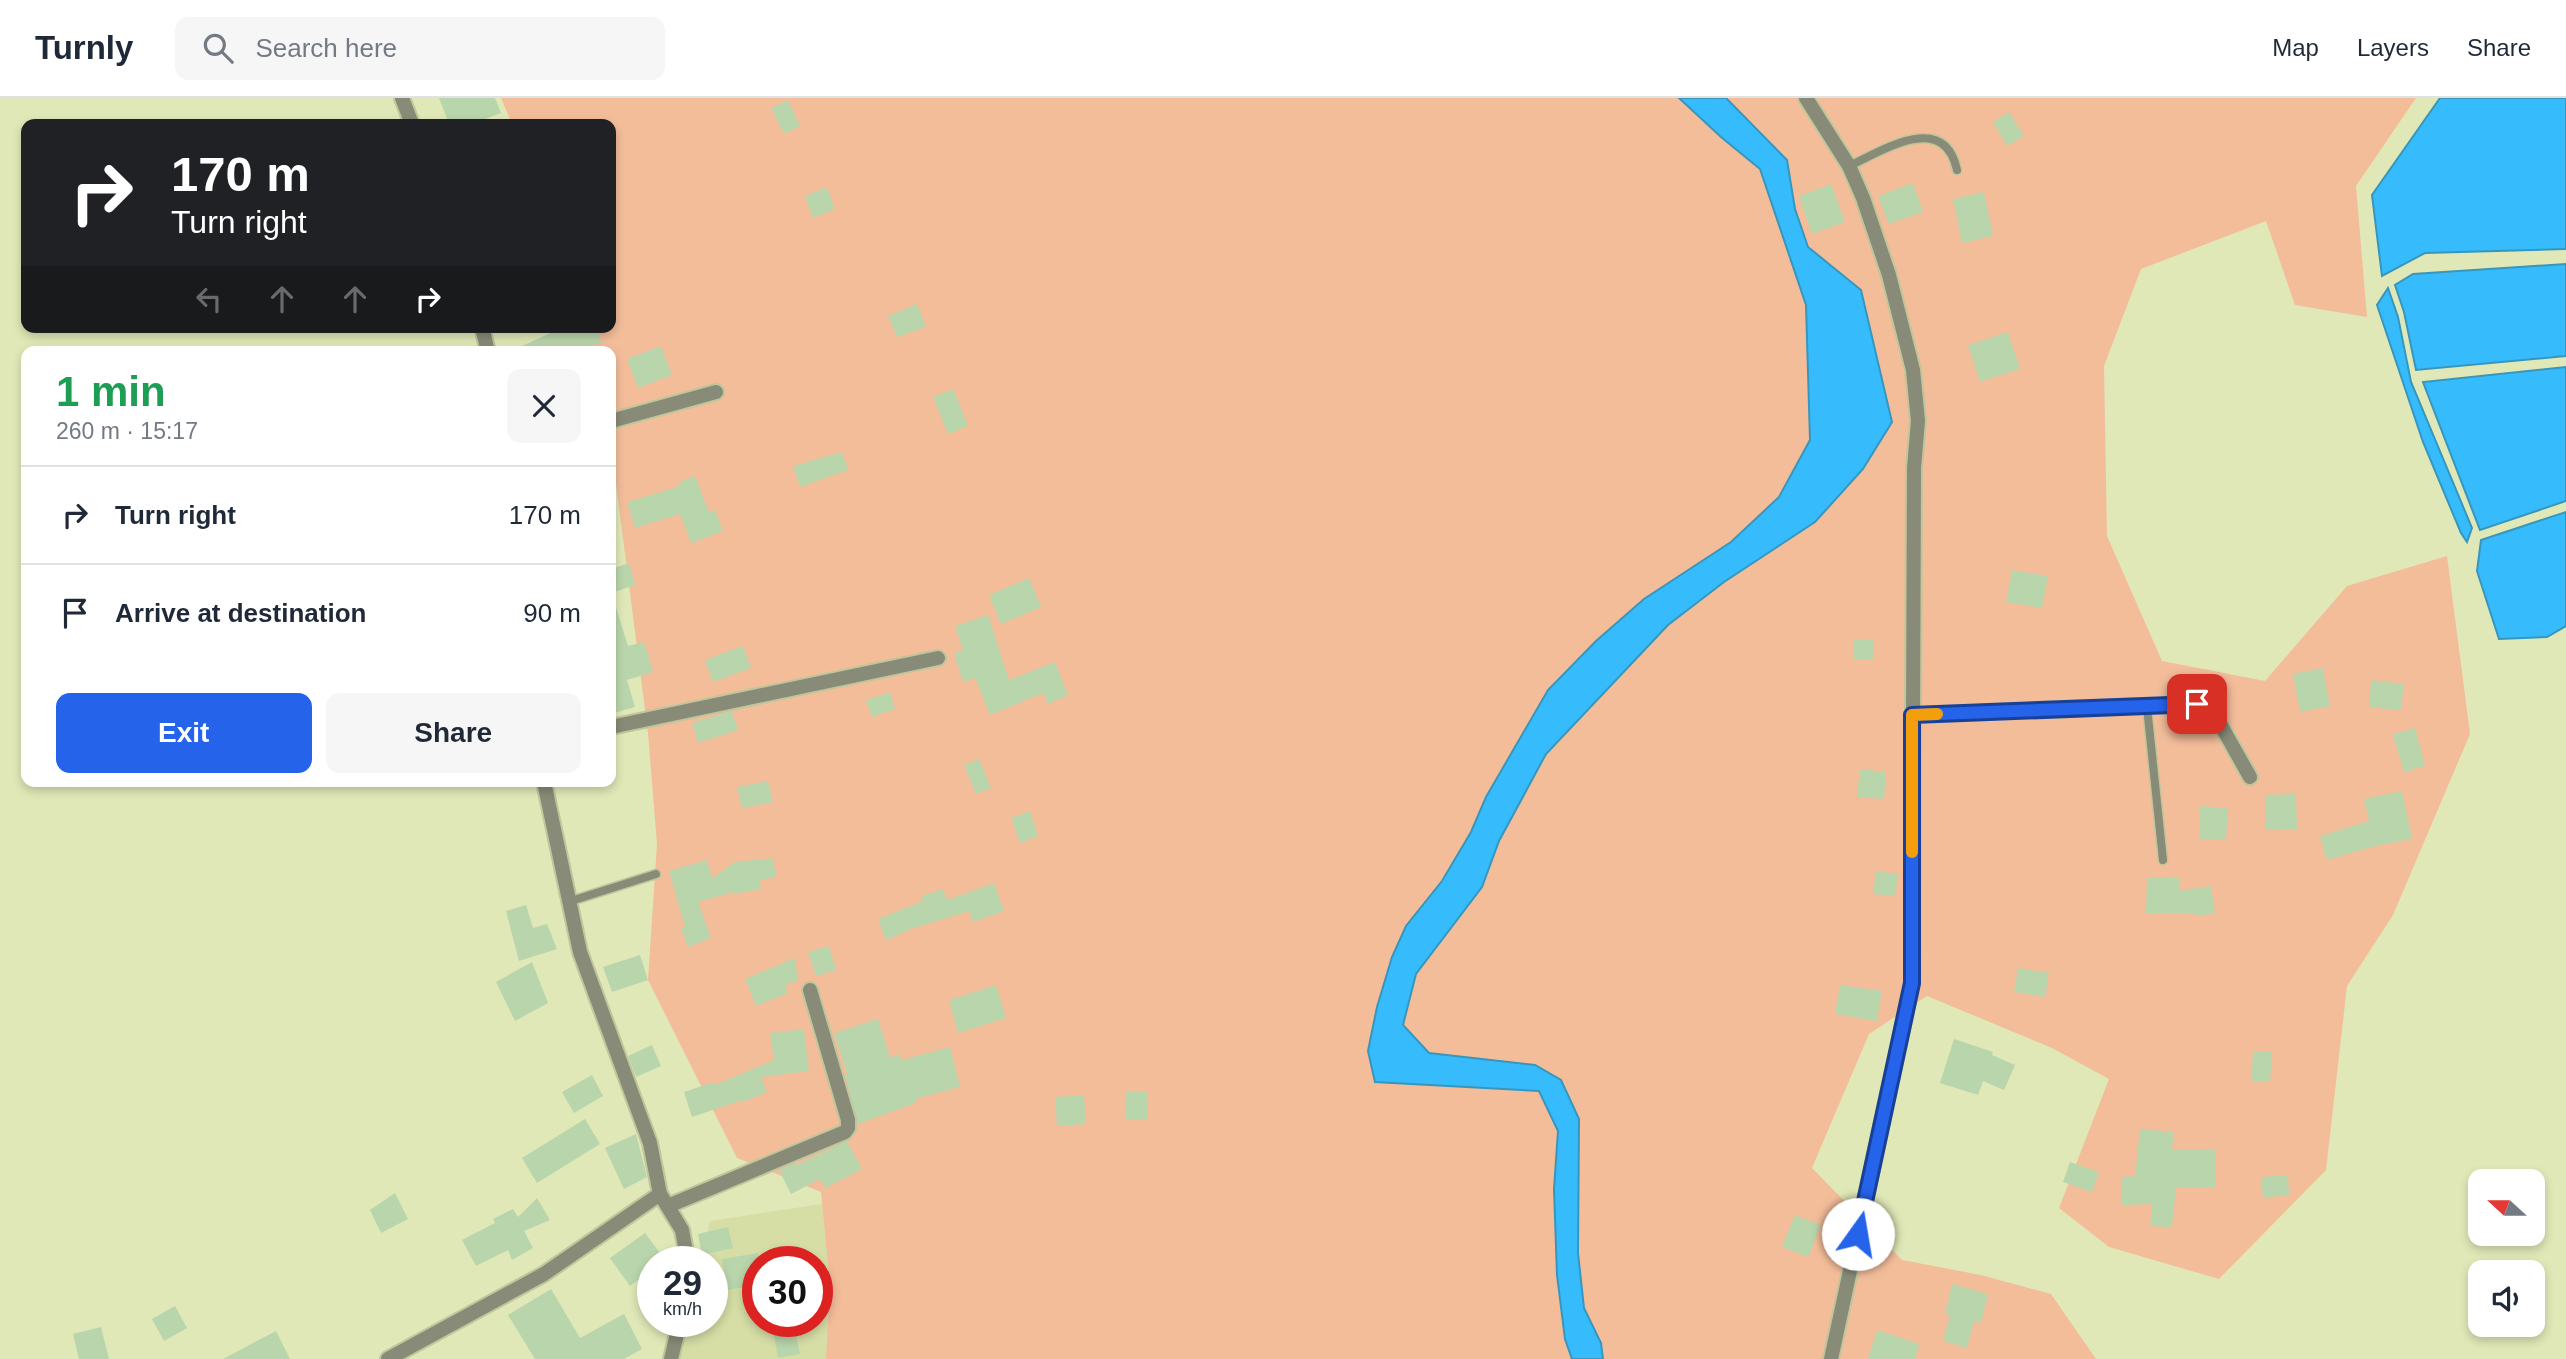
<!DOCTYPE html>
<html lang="en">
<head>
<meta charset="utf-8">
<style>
	body { margin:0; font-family:Arial,sans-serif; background:#f6f6f7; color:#1f2937; height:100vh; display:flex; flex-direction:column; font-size:26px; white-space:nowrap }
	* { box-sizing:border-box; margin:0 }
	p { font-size:23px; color:#747a83 }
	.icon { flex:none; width:38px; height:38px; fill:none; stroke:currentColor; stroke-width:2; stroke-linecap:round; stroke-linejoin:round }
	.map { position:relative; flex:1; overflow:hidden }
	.drawer { position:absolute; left:21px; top:248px; width:595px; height:441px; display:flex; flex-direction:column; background:#fff; border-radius:14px; box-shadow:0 4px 10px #0003 }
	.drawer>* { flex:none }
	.top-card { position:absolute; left:21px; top:21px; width:595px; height:214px; border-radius:14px; box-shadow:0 4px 10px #0003; background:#202124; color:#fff; overflow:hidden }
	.needle { width:46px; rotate:291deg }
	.controls { position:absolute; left:2468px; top:1071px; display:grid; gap:14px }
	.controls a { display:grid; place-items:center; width:77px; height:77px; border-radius:14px; background:#fff; box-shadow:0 4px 10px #0003; font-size:35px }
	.speed { position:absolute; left:637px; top:1148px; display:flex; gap:14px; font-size:35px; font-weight:700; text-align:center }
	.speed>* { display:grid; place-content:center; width:91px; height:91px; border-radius:50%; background:#fff; box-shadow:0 4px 10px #0003; line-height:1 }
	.speed small { font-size:18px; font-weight:400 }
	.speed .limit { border:10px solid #d22; background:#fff; color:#111 }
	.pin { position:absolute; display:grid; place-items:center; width:60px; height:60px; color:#fff; margin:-30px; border-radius:14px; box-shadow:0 4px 10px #0006 }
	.me { position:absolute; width:77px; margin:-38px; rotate:13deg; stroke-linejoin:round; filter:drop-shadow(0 0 5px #0008) }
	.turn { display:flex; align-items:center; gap:24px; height:147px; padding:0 35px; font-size:32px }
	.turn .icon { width:91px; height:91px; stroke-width:2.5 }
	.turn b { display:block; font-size:49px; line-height:60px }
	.lanes { display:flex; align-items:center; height:66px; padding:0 35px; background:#0003; justify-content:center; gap:35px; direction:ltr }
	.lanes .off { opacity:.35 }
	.round { display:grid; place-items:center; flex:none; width:74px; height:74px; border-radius:14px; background:#f6f6f7 }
	.head { display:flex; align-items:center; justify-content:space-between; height:119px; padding:0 35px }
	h1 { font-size:42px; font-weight:600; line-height:52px; color:#1e9e55 }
	.button { display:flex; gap:14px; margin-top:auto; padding:14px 35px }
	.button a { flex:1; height:80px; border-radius:14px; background:#2563eb; color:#fff; font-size:28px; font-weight:600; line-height:80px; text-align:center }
	.button a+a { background:#f6f6f7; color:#1f2937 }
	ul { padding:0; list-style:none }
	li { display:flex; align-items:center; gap:21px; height:98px; padding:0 35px; border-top:2px solid #e0e1e3 }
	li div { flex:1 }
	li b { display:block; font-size:26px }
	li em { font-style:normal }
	header { display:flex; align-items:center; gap:42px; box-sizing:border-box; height:98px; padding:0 35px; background:#fff; border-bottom:2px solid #e0e1e3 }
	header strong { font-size:33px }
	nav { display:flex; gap:38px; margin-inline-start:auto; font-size:24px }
	.search { width:490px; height:63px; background:#f6f6f7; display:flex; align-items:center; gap:18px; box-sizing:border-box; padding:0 24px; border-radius:14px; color:#747a83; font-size:26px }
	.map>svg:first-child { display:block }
	.built { fill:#d6dea6; fill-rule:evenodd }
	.green { fill:#f3bd9a }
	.water { fill:#36bcfc; stroke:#3796bd; stroke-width:2 }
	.building { fill:#b9d5ab }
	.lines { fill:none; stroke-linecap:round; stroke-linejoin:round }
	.service-casing { stroke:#bfc69b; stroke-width:11 }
	.minor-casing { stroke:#bfc69b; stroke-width:18 }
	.service { stroke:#888b77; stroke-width:8 }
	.minor { stroke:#888b77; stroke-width:14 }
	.route-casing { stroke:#184099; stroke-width:18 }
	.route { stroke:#2563eb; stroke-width:12 }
	.slow { stroke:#f59e0b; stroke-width:12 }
</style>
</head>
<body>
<header>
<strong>Turnly</strong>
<div class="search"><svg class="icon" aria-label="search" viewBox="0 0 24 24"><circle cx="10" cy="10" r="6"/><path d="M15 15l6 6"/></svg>Search here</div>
<nav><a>Map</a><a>Layers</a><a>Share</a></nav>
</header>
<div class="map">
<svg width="2566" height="1261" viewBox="0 0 2566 1261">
	<rect width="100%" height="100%" fill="#e0e8b7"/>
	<!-- built -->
	<path class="built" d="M841 1103 855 1261H679L687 1223H712V1164H701L710 1123ZM758 1164H817V1223H758Z"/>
	<!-- green -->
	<path class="green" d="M501 0H2416L2356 88 2367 219 2295 207 2266 123 2141 171 2104 268 2107 438 2162 563 2265 583 2347 488 2447 458 2470 636 2393 817 2347 888 2326 1072 2219 1181 2109 1149 2059 1110 2109 981 2052 950 1927 898 1869 936 1812 1070 1902 1162 1981 1177 2051 1196 2096 1261H826L830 1186 821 1094 737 1060 648 882 657 746 648 635 611 347V254H588L581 229H611V26H512Z"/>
	<!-- water -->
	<g class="water">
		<path d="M1679 0H1726L1787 62 1795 111 1808 149 1861 192 1892 324 1863 371 1815 424 1724 484 1668 527 1546 656 1499 743 1482 789 1416 876 1403 927 1429 955 1535 967 1561 982 1579 1021 1578 1155 1584 1210 1601 1245 1603 1261H1572L1565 1241 1557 1177 1554 1091 1558 1033 1539 993 1375 984 1368 953 1377 909 1392 859 1406 828 1442 783 1471 734 1486 699 1548 592 1596 543 1644 501 1731 444 1779 399 1810 342 1806 207 1760 71 1721 39Z"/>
		<path d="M2440 0H2566V151L2425 155 2382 178 2372 97Z"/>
		<path d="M2566 166V258L2416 272 2404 214 2395 187 2413 176Z"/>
		<path d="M2388 190 2398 219 2411 284 2472 430 2467 444 2461 435 2423 344 2377 207Z"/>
		<path d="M2566 269V403L2480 432 2423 284Z"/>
		<path d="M2566 414V528L2547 539 2499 541 2477 473 2481 442Z"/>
	</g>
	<!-- building -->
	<g class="building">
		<path d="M439 0H495L501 15 472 26H449Z"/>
		<path d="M788 2 800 28 784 36 771 10Z"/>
		<path d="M2009 14 2024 38 2007 48 1993 24Z"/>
		<path d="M1913 85 1923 114 1889 126 1878 98Z"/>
		<path d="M1831 86 1845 124 1812 136 1799 98Z"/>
		<path d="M827 89 835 111 813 120 805 98Z"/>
		<path d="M1984 94 1993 138 1962 145 1953 101Z"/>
		<path d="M917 206 926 229 897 239 888 218Z"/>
		<path d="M569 229H598L601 245 558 254H509L557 232Z"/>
		<path d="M2008 234 2020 271 1980 284 1968 247Z"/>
		<path d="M661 248 672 277 638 290 627 261Z"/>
		<path d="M953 291 968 328 948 336 933 299Z"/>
		<path d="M842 354 848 372 800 389 793 368Z"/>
		<path d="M695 378 709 414 715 412 723 433 691 445 680 416 635 430 627 404 680 388 678 385Z"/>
		<path d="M629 465 635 487 611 495V471Z"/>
		<path d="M2012 472 2048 478 2042 510 2006 504Z"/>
		<path d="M1029 480 1041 509 1001 526 989 497Z"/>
		<path d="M615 506 628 548 644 544 653 574 627 582 635 609 614 615 611 601V507Z"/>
		<path d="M988 517 1009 582 1055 564 1068 597 1048 606 1043 595 990 617 975 580 963 584 954 555 963 552 955 528Z"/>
		<rect x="1853" y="542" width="21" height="20"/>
		<path d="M743 548 751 570 713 584 705 562Z"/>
		<path d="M2323 570 2330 608 2300 614 2293 576Z"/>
		<path d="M2371 582 2404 586 2401 612 2369 609Z"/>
		<path d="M890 594 895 611 872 619 866 602Z"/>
		<path d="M732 613 738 632 698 645 692 625Z"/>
		<path d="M2415 630 2425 668 2404 674 2393 636Z"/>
		<path d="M979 661 991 690 976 696 964 667Z"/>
		<path d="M1860 671 1886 674 1884 701 1857 699Z"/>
		<path d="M768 683 773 704 742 710 737 689Z"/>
		<path d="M2402 693 2412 741 2375 748 2327 762 2320 738 2369 723 2364 701Z"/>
		<path d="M2296 696 2297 731 2266 732 2265 697Z"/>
		<path d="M2200 708 2228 710 2226 742 2199 741Z"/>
		<path d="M1030 713 1038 738 1020 745 1011 720Z"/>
		<path d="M773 760 776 779 760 782 761 791 734 796 733 794 698 804 711 840 688 849 681 830 685 829 669 773 707 762 712 780 735 764Z"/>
		<path d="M1876 773 1898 776 1895 798 1873 796Z"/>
		<path d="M2147 779 2179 780V793L2211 788 2215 815 2196 818V816L2146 815Z"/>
		<path d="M994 785 1004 813 973 824 969 813 911 831 886 842 878 821 923 803 921 798 943 791 947 802Z"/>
		<path d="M526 807 533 830 547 826 557 851 519 863 506 813Z"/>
		<path d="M829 848 836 872 816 878 808 854Z"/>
		<path d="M640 857 648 882 612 894 603 869Z"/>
		<path d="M795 860 798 883 785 887 788 895 756 908 745 881Z"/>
		<path d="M532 864 548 905 515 923 496 884Z"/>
		<path d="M2018 870 2049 875 2045 899 2014 894Z"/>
		<path d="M996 887 1006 920 958 935 949 902Z"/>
		<path d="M1840 887 1882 893 1877 923 1835 916Z"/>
		<path d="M878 921 890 960 899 956 902 962 950 949 960 989 915 1001 916 1005 858 1026 845 976 847 975 834 935Z"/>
		<path d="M804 931 809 973 761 979 767 994 743 1004 742 1002 692 1019 684 994 714 984 715 987 774 962 770 935Z"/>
		<path d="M1954 941 1993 954 1992 957 2015 967 2004 992 1983 983 1978 997 1940 985Z"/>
		<path d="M652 947 661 968 636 979 628 958Z"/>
		<path d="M2253 953 2272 954 2270 984 2251 983Z"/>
		<path d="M592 977 603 998 574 1015 562 994Z"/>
		<rect x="1126" y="994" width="22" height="27"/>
		<path d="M1084 997 1086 1026 1057 1028 1055 999Z"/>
		<path d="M585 1021 600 1046 537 1085 522 1060Z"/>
		<path d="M2140 1031 2174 1034 2172 1051H2215V1089H2176L2172 1129 2150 1128 2152 1106 2122 1107 2121 1079 2135 1078Z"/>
		<path d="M636 1036 647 1079 624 1091 605 1050Z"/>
		<path d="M847 1043 862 1071 825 1090 820 1081 791 1096 779 1072 795 1065 796 1067Z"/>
		<path d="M2070 1064 2099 1074 2092 1094 2063 1084Z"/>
		<path d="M2288 1077 2289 1097 2263 1100 2261 1079Z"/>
		<path d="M395 1095 408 1121 381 1135 370 1112Z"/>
		<path d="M537 1100 550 1122 524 1133 533 1150 512 1162 508 1152 476 1168 462 1142 495 1125 493 1121 513 1111 518 1119Z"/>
		<path d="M1795 1117 1821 1127 1808 1159 1782 1149Z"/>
		<path d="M728 1129 733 1150 702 1157 698 1136Z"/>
		<path d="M645 1135 665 1162 653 1164V1171L630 1188 610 1160Z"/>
		<path d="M758 1155V1187L727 1192 722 1161Z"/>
		<path d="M1952 1186 1988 1196 1981 1225 1974 1223 1967 1250 1943 1243 1950 1217 1945 1216Z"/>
		<path d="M551 1191 580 1240 624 1216 642 1251 624 1261H535L508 1217Z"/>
		<path d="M175 1208 187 1230 164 1243 152 1221Z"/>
		<path d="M771 1223H793L800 1256 778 1260Z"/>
		<path d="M101 1229 109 1261H79L73 1236Z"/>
		<path d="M1877 1232 1919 1246 1915 1261H1868Z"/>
		<path d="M276 1233 290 1261H223Z"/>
	</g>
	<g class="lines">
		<!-- service casing -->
		<g class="service-casing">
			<g id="service">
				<path d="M1849 68C1882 53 1944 12 1957 72"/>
				<path d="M2147 609 2163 762"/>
				<path d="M571 803 656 776"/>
			</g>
		</g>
		<!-- minor casing -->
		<g class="minor-casing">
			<g id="minor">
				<path d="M402 0 412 26"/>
				<path d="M1806 0 1849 68 1863 100 1889 177 1913 272 1918 323 1914 370 1912 885 1831 1261"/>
				<path d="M482 229 488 254"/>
				<path d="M611 323 716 294"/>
				<path d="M1912 617 2197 606 2207 608 2214 615 2250 679"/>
				<path d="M611 629 938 560"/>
				<path d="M544 684 580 854 650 1045 660 1096 682 1132 688 1164"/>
				<path d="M668 1108 845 1034 848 1030V1022L810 892"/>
				<path d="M388 1261 544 1176 660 1096"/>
				<path d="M671 1261 680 1223"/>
			</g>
		</g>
		<!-- service -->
		<use href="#service" class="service"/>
		<!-- minor -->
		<use href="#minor" class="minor"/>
	</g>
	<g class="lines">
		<!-- route casing -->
		<g class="route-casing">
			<path id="route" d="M1858 1136 1912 885V617L2197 606"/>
		</g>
		<!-- route -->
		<use href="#route" class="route"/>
		<!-- slow -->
		<path class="slow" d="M1912 754V617L1937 616"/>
	</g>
</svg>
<div class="controls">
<a><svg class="needle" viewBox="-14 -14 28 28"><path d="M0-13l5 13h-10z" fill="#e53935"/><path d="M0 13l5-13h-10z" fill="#747a83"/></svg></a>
<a><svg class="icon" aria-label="sound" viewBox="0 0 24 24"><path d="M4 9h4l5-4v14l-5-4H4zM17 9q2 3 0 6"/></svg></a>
</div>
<div class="speed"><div>29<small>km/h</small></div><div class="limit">30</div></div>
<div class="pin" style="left:2197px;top:606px;background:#d93025"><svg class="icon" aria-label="arrive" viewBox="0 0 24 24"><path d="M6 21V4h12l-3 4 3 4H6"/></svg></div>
<svg class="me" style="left:1858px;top:1136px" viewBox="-20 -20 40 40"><circle r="19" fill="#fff"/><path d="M0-13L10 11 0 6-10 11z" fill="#2563eb"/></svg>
<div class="top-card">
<div class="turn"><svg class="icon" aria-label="right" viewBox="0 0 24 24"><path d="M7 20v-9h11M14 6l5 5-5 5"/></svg><div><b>170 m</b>Turn right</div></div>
<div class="lanes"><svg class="icon off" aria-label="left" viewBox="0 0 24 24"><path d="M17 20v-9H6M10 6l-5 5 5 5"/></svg><svg class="icon off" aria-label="ahead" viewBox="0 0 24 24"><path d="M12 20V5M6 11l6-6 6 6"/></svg><svg class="icon off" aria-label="ahead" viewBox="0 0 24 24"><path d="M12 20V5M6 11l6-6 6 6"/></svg><svg class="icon" aria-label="right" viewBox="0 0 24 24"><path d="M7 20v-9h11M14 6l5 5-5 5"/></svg></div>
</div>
<section class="drawer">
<div class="head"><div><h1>1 min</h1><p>260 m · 15:17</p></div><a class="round"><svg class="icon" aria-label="close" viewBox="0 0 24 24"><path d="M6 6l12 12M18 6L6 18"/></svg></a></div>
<ul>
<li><svg class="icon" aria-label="right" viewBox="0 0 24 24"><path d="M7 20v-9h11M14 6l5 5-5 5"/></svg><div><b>Turn right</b></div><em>170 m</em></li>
<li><svg class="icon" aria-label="arrive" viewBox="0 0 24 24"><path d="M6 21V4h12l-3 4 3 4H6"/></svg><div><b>Arrive at destination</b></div><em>90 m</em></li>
</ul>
<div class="button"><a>Exit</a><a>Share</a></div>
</section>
</div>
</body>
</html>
